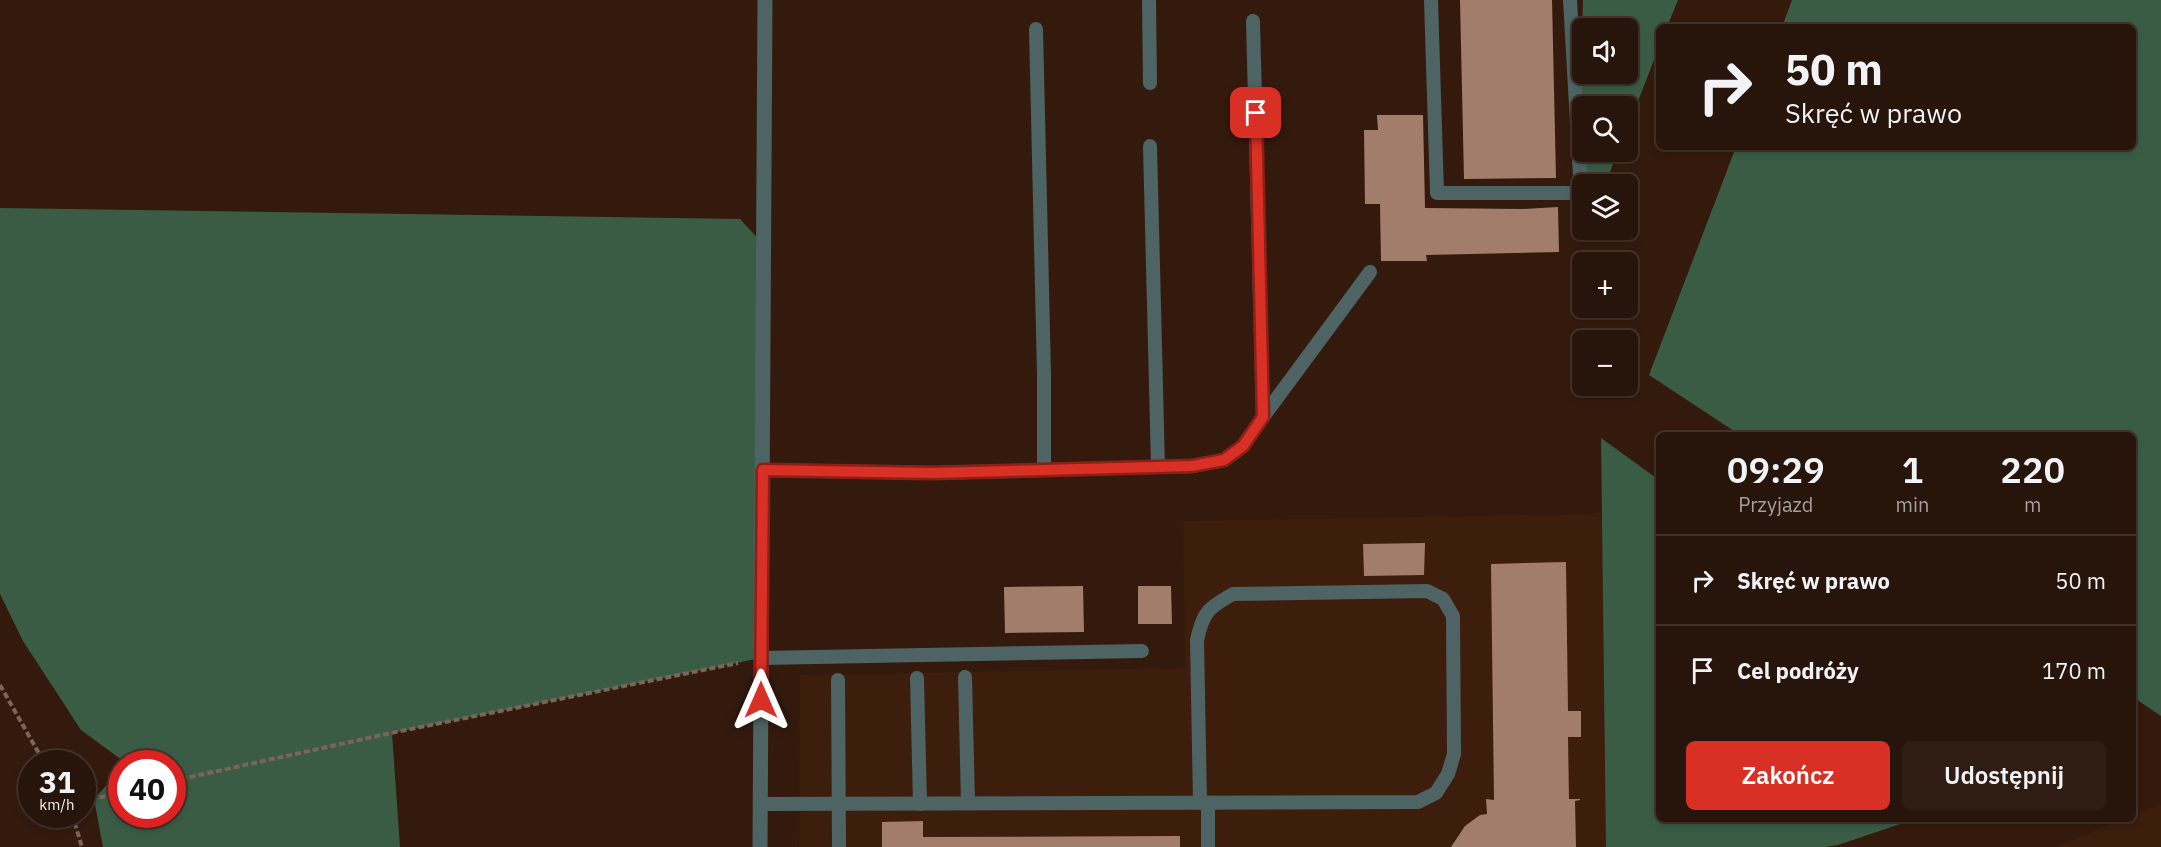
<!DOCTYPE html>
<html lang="pl">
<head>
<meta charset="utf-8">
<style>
	body { margin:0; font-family:"IBM Plex Sans",sans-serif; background:#2f1d13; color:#f1f3f6; height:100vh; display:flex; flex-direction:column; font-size:22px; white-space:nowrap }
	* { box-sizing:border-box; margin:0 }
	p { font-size:20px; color:#a49e9c }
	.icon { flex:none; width:33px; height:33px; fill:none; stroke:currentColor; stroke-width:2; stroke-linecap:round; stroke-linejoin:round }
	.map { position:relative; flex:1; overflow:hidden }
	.details { position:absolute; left:1656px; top:432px; width:480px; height:390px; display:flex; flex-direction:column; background:#27140a; border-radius:9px; box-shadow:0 3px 9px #0003,0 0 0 2px #43332b }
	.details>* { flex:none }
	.banner { position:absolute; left:1656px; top:24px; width:480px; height:126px; border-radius:9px; box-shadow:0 3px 9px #0003,0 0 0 2px #43332b; background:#27140a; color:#f1f3f6; overflow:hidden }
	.tools { position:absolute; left:1572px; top:18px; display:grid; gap:12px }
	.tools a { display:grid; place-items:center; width:66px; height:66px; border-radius:9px; background:#27140a; box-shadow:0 3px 9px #0003,0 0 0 2px #43332b; font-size:30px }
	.speed { position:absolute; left:18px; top:750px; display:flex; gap:12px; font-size:30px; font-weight:700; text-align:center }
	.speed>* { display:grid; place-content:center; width:78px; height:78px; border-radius:50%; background:#27140a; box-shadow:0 3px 9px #0003,0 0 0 2px #43332b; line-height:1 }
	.speed small { font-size:15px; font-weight:400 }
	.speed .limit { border:9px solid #d22; background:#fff; color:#111 }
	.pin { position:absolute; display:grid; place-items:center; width:51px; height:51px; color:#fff; margin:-26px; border-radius:12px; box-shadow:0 3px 9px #0006 }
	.me { position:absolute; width:66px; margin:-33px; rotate:0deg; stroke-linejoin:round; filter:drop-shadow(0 0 4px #0008) }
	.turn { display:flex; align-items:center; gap:21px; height:126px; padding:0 30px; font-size:27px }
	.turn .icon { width:78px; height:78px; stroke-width:2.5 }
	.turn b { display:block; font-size:42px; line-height:51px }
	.eta { display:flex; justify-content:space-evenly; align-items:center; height:102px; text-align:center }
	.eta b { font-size:36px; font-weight:600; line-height:42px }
	.cta { display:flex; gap:12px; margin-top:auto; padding:12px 30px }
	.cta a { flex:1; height:69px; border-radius:9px; background:#d93025; color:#fff; font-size:24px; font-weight:600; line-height:69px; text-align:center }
	.cta a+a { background:#2f1d13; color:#f1f3f6 }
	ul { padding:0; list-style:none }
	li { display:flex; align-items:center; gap:18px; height:90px; padding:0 30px; border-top:2px solid #43332b }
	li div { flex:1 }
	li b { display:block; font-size:22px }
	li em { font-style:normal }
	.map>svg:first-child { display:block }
	.built { fill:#3d1d0c }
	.forest { fill:#3a5c45; fill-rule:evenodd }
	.building { fill:#a37d6b }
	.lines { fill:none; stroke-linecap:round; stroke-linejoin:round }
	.path { stroke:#7b6459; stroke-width:4; stroke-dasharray:6 3; stroke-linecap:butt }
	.service { stroke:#4e6364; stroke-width:14 }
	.tertiary { stroke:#4e6364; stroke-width:15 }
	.route-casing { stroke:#8d1f18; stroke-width:15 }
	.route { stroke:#d93025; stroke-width:10 }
</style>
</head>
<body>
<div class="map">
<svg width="2161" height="847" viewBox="0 0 2161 847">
	<rect width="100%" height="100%" fill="#341a0d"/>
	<!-- built -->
	<g class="built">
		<path d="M1608 511 1611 847H799L800 675 1185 668 1183 521 1585 514Z"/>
		<path d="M2161 804V847H2055L2124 819H2133V815Z"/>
	</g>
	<!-- forest -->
	<g class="forest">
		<path d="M1583 0H1678L1667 27H1659V47L1628 127V106H1582V152H1618L1605 184H1582V219L1577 221ZM1582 28H1628V74H1582Z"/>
		<path d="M1792 0H2161V716L2133 697V435H1740L1649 375 1736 147H2133V27H1782Z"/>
		<path d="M0 208 740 219 764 245 761 658 392 733 400 847H103L94 799 121 769 122 814H172V764L126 763 81 730 23 641 0 594Z"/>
		<path d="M1601 438 1659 480V819H1915L1838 845 1825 847H1606Z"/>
	</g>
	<!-- building -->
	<g class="building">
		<path d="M1460 0H1552L1556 178 1464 179Z"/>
		<path d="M1377 115H1423L1425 208 1522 209 1558 207 1559 252 1426 255 1427 261H1381L1380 204H1365L1364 130H1378Z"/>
		<path d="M1425 543 1424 575 1364 576 1363 544Z"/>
		<path d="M1566 562 1568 711H1581V737H1568L1569 799H1580V800L1575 801 1576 847H1451L1465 826 1480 815 1487 814 1486 799 1494 800 1491 564Z"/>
		<path d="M1083 586 1084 632 1005 633 1004 587Z"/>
		<path d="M1138 586H1171L1172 624H1138Z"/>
		<path d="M923 821V837L1180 836V847H882V822Z"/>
	</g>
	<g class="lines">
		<!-- path -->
		<g class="path">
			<path d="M0 685 45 764"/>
			<path d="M172 781 391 733 738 663"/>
			<path d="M82 801 122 793"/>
			<path d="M72 814 82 847"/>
		</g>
		<!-- service -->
		<g class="service">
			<path d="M1149 0 1150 83"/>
			<path d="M1431 0 1437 193H1581L1570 0"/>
			<path d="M1036 29 1044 374V470"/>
			<path d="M1150 146 1158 467"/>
			<path d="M1263 417 1370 272"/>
			<path d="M763 470 932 473 1192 466 1224 460 1243 446 1263 417 1253 21"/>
			<path d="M761 658 1142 651"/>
			<path d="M965 677 968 803"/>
			<path d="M917 678 920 804"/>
			<path d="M838 680 839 847"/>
			<path d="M761 804C980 804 1199 803 1418 802L1436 793 1448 774 1454 754 1453 616 1443 599 1427 591 1233 594C1208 608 1203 612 1197 640L1200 803"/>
			<path d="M1208 847V803"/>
		</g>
		<!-- tertiary -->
		<path class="tertiary" d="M760 847 765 0"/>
	</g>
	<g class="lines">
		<!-- route casing -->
		<g class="route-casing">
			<path id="route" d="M761 700 763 470 932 473 1192 466 1224 460 1243 446 1263 417 1256 113"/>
		</g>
		<!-- route -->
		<use href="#route" class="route"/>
	</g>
</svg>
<div class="tools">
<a><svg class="icon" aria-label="sound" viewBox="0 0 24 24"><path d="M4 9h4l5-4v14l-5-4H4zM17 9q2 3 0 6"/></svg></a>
<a><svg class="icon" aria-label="search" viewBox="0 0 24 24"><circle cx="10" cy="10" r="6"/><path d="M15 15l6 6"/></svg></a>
<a><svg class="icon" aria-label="layers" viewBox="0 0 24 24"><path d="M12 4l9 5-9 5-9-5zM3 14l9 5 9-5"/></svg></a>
<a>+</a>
<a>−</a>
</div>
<div class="speed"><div>31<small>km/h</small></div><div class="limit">40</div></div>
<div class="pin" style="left:1256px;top:113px;background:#d93025"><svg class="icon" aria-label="arrive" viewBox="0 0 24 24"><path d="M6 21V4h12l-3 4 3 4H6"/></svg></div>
<svg class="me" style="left:761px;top:700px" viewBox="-20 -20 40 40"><path d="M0-17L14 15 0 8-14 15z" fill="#d93025" stroke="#fff" stroke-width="4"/></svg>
<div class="banner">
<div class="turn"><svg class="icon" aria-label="right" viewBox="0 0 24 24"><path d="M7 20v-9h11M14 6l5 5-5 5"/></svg><div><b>50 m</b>Skręć w prawo</div></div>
</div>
<section class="details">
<div class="eta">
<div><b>09:29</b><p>Przyjazd</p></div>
<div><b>1</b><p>min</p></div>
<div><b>220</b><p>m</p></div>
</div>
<ul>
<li><svg class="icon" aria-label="right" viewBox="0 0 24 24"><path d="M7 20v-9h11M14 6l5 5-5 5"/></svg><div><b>Skręć w prawo</b></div><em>50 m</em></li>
<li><svg class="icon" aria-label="arrive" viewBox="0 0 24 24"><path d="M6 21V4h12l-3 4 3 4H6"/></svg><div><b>Cel podróży</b></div><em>170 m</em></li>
</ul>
<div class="cta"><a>Zakończ</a><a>Udostępnij</a></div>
</section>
</div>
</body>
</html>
